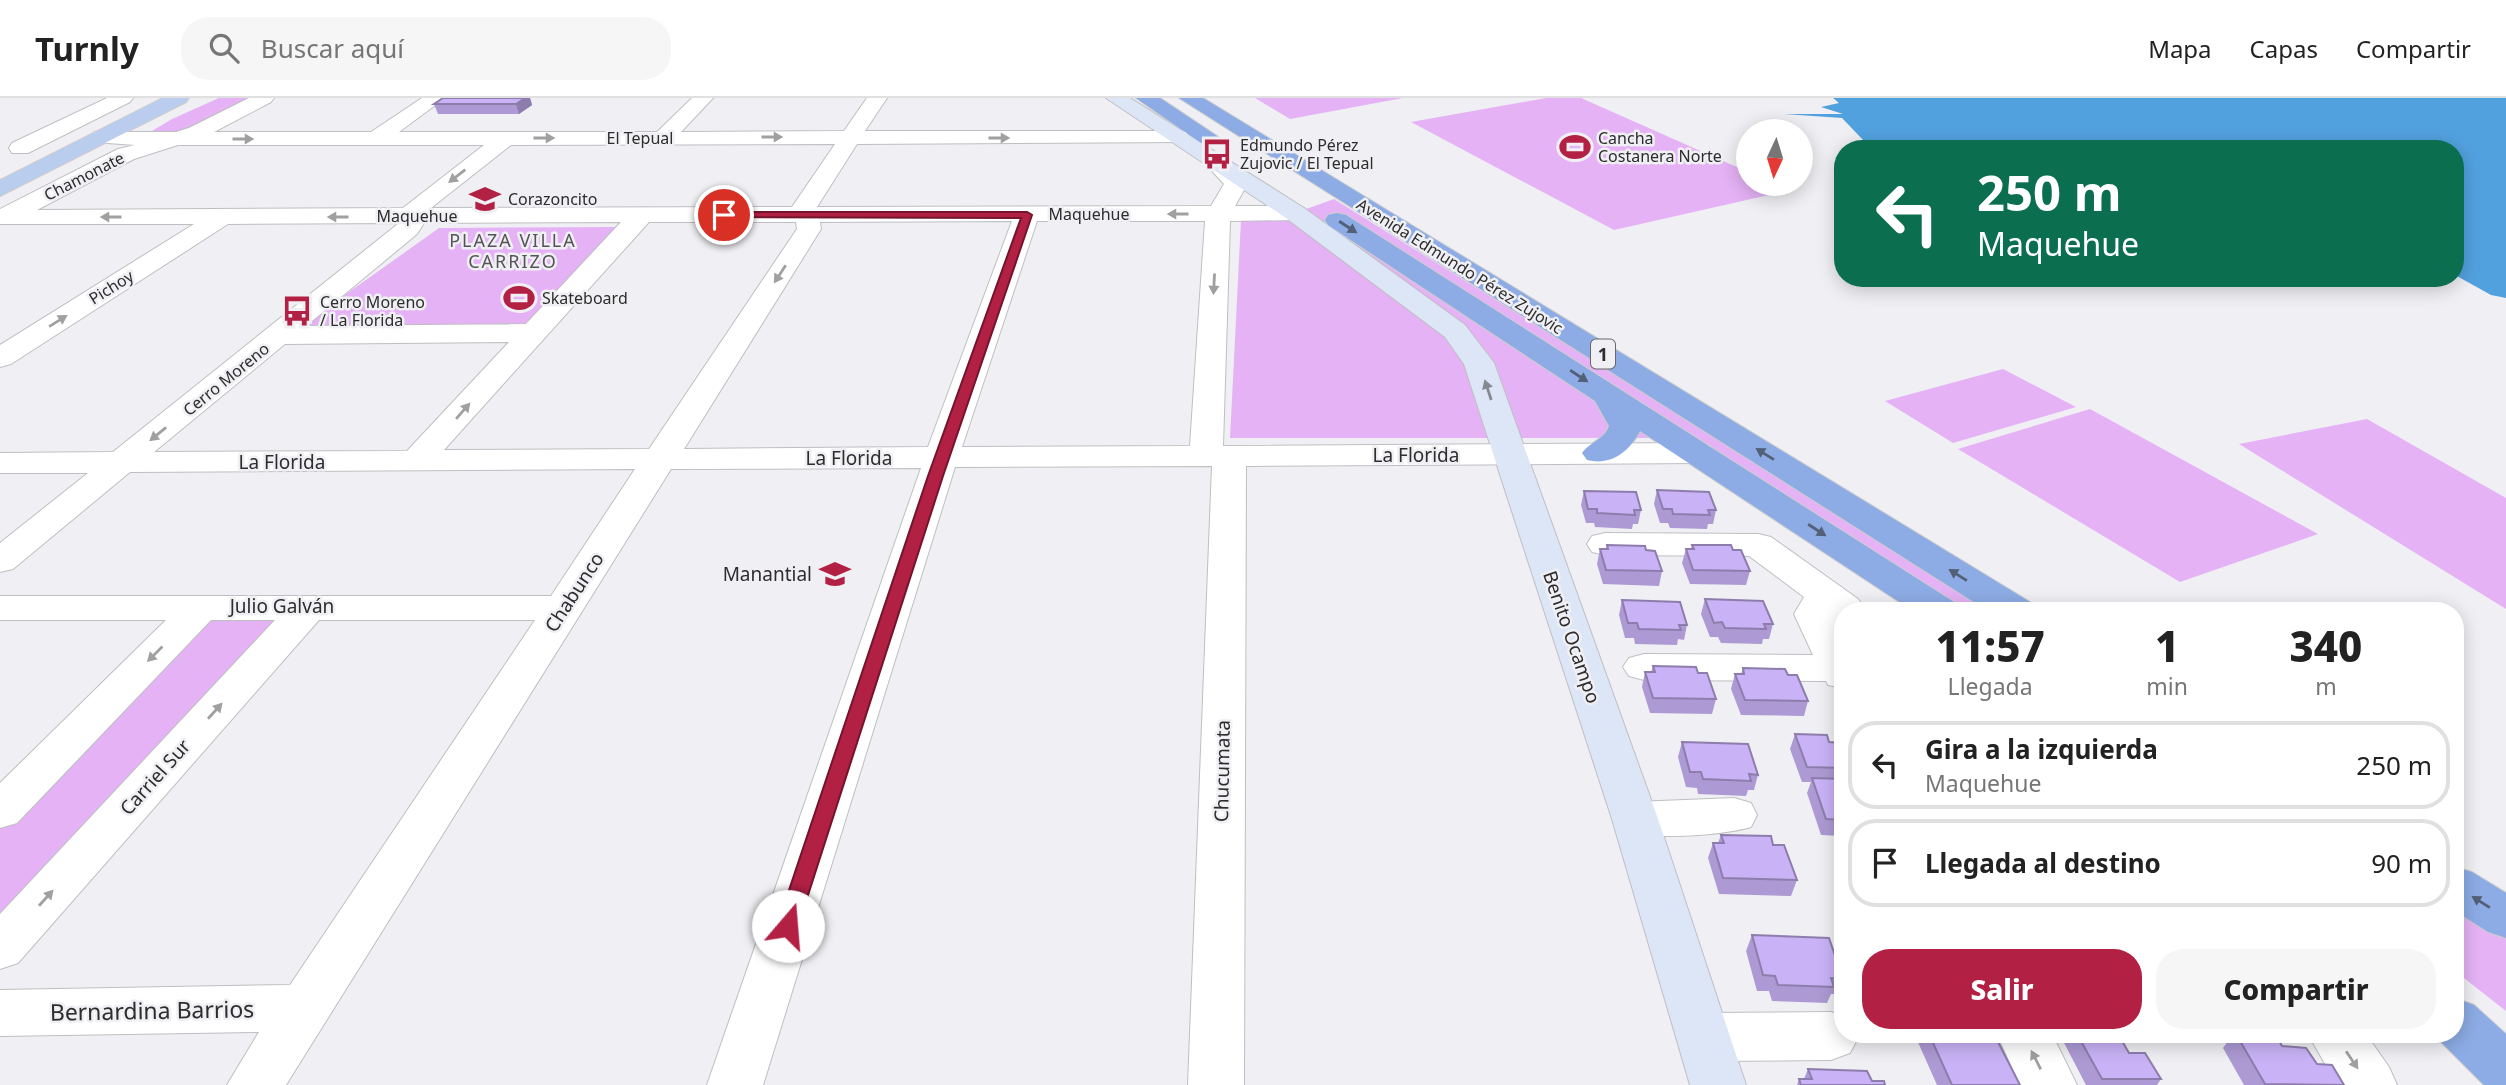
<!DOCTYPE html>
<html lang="es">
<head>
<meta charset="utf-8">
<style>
	body { margin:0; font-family:"Noto Sans",sans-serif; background:#f6f6f6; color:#222; height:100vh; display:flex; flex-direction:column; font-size:26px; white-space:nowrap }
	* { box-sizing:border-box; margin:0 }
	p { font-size:23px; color:#767676 }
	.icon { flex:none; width:38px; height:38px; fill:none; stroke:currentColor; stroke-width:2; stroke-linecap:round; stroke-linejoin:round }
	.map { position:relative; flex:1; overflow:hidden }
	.drawer { position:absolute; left:1834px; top:504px; width:630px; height:441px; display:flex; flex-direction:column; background:#fff; border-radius:28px; box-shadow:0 4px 18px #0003 }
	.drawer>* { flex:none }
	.hud { position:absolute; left:1834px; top:42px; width:630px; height:147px; border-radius:28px; box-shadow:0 4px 18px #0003; background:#0b6e4f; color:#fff; overflow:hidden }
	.needle { width:46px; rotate:184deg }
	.tools { position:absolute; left:1736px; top:21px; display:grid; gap:14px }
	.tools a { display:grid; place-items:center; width:77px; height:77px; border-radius:50%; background:#fff; box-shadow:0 4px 18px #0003; font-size:35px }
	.pin { position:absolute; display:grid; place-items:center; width:60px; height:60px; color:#fff; margin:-30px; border:4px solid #fff; border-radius:50%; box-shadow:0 2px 7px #0007 }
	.me { position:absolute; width:77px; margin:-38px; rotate:18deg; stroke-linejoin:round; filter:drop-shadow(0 0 5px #0008) }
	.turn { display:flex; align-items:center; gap:24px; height:147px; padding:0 28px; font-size:32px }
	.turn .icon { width:91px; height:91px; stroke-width:2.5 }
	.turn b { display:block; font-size:49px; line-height:60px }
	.eta { display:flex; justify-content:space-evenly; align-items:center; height:119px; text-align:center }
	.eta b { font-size:42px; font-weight:800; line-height:49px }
	.button { display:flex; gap:14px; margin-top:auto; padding:14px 28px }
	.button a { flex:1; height:80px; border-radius:28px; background:#b22044; color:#fff; font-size:28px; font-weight:800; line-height:80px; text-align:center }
	.button a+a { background:#f6f6f6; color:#222 }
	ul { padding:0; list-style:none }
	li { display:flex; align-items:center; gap:21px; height:88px; margin:0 14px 10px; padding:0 14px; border:4px solid #e0e0e0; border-radius:28px }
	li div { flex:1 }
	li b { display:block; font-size:26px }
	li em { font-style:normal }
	header { display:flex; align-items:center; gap:42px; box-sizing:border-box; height:98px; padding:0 35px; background:#fff; border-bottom:2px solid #e0e0e0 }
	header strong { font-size:33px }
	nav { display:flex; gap:38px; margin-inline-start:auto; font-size:24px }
	.search { width:490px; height:63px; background:#f6f6f6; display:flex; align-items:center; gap:18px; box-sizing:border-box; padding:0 24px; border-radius:28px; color:#767676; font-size:26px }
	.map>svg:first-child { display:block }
	.green { fill:#e5b2f5 }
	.water { fill:#52a1df }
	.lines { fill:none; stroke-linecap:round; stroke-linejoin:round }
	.street-casing { stroke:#bebfc2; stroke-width:2 }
	.secondary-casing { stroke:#bebfc2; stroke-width:2 }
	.primary-casing { stroke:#cdcdcd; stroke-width:2 }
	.highway-casing { stroke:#cdcdcd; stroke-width:2 }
	.street { fill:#fff; fill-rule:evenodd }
	.secondary { fill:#dde6f7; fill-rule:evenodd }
	.primary { fill:#bbcdef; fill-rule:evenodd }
	.highway { fill:#8dace5; fill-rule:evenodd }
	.wall { fill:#ad9ad4 }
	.shaded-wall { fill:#8d7dac }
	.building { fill:#c9b3f6; stroke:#8d7dac; stroke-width:2 }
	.oneway { fill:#a0a0a1 }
	.oneway2 { fill:#536077 }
	.oneway3 { fill:#858a92 }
	.route { fill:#b22044; stroke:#74152c; stroke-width:2 }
	.labels { text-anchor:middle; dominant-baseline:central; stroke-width:5; stroke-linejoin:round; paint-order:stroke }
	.far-street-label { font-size:16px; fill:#2d2d2e; stroke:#f0f0f4 }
	.far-poi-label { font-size:16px; fill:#2d2d2e; stroke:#f0f0f4; text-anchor:start }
	.far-neighbourhood-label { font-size:18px; letter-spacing:2px; fill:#555558; stroke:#f0f0f4 }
	.shield { fill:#f0f0f4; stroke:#686869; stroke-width:2 }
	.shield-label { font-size:18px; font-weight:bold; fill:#2d2d2e }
	.street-label { font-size:19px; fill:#2d2d2e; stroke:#f0f0f4 }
	.poi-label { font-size:19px; fill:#2d2d2e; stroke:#f0f0f4; text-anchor:end }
	.near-street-label { font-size:23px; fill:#2d2d2e; stroke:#f0f0f4 }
</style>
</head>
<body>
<header>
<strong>Turnly</strong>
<div class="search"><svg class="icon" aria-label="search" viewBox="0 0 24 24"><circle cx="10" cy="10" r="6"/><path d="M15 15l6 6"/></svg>Buscar aquí</div>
<nav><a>Mapa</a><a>Capas</a><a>Compartir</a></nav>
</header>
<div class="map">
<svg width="2506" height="987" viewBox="0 0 2506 987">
	<rect width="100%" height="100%" fill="#f0f0f4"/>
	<!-- green -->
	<g class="green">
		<path d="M219 0H254L181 35 147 36 172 21Z"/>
		<path d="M1255 0H1403L1290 21Z"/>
		<path d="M1546 0H1581L1748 74V86H1776L1791 92 1614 132 1411 24Z"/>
		<path d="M1334 101 1995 513H1961L1692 340H1230L1241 122 1295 115Z"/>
		<path d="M617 129 523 231H297L439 130Z"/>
		<path d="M2003 271 2076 309 1953 345 1885 303Z"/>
		<path d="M2090 311 2318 436 2180 484 1958 351Z"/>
		<path d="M2367 321 2506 400V511L2239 346Z"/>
		<path d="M289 515 0 834V730L210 517Z"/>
		<path d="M2455 801 2506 834V913L2455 873Z"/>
	</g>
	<!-- water -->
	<path class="water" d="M1833 0H2506V200L2491 197 2455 177V51H1929L1865 44 1842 20 1784 16H1843L1821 9 1839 5Z"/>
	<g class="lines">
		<!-- street casing -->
		<g class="street-casing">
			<g id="street">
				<path d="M107 0H133L130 4 28 55H12L9 50 12 45Z"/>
				<path d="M249 0H274L271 4 214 34H371L422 0H445L399 34H657L692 0H713L681 34 844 33 867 0H887L865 33H1178L1186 34 1189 39 1186 44 857 46 817 109 1211 108 1224 86 1200 60 1203 55C1221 51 1238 71 1248 85L1235 108H1295L1304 110 1307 115 1304 120 1295 122 1230 123 1223 348 1698 345 1710 348 1715 355 1710 362 1698 365 1246 368 1244 987H1188L1212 368 955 369 763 987H707L921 370 671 371 286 987H227L259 934 0 938V892L290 887 535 522H319L18 865 0 871V816L275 522H211L17 725 0 730V685L166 522H0V498H551L635 371 130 374 13 471 0 474V445L88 375H0V355L113 354 399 125 228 126 11 266 0 269V247L194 126H0V111L118 51 135 47 94 44 91 39 94 34H176L189 30ZM835 46 792 109 431 110 511 47ZM178 47H484L403 110 37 112 134 61ZM1012 123 928 349 684 351 821 131 820 124ZM1037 123H1205L1190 348 962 349ZM621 124 526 226 306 228 417 136 424 125ZM649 124H796L797 131 649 351 444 352ZM509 244 407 353 154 354 285 246Z"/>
				<path d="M1605 435 1758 436 1771 439 1858 501 1867 513H1843V524L1837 522 1843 534V590L1828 587 1826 583 1644 582 1629 578 1623 569 1629 560 1644 556 1813 557 1794 516 1804 499 1749 458 1605 457 1592 454 1587 446 1592 438Z"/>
				<path d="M1734 700 1751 705 1757 717 1751 729C1720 738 1648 742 1618 733L1612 721 1618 709 1635 704Z"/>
				<path d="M1831 914 1843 918V936L1859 938 1850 955 1831 962 1704 963 1685 956 1676 939 1685 922 1704 915Z"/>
				<path d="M1997 936H2052L2077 987H2020Z"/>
				<path d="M2308 936H2366L2389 969 2397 987H2337Z"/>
			</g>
		</g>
		<!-- secondary casing -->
		<g class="secondary-casing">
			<path id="secondary" d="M1106 0H1130L1304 110 1465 227 1494 265 1658 721 1746 987H1690L1612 721 1464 266 1445 239 1286 120Z"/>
		</g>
		<!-- primary casing -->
		<g class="primary-casing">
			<path id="primary" d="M163 0H189L186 4 0 98V82Z"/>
		</g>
		<!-- highway casing -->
		<g class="highway-casing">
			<g id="highway">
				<path d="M1136 0H1160L1220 40 1217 45H1201Z"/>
				<path d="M1179 0H1203L2030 504 2035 513H1988Z"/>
				<path d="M1337 115 1346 117 1954 504 1959 513H1913L1640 333C1629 354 1611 368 1587 362L1582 355C1590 344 1605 341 1609 328L1595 303 1328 127 1325 122 1328 117Z"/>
				<path d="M2455 769 2472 774 2506 795V840L2488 834 2455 813Z"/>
				<path d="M2455 900 2474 907 2506 936V987H2484L2436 939 2434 936H2455Z"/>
			</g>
		</g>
		<!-- street -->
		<use href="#street" class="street"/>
		<!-- secondary -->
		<use href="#secondary" class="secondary"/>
		<!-- primary -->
		<use href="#primary" class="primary"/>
		<!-- highway -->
		<use href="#highway" class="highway"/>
	</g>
	<!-- wall -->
	<g class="wall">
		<path d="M443 0H530L532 7 519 16H438L434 6Z"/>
		<path d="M1657 392 1716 412 1713 426H1708L1707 431 1670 430 1668 425H1660L1654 406Z"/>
		<path d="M1584 393 1641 412 1638 426H1633L1632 431 1595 429 1594 425H1586L1581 407Z"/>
		<path d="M1607 447 1646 452 1662 473 1659 488 1603 486 1597 466 1600 451H1606Z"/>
		<path d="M1692 447 1733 452 1750 473 1746 487 1690 486 1682 465 1686 451H1691Z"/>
		<path d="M1705 501 1773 526 1769 541H1763L1762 546 1721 545 1718 539H1710L1701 516Z"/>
		<path d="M1622 502 1687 527 1684 542 1678 541 1677 547 1635 546 1634 540H1625L1619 517Z"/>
		<path d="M1653 568 1698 575 1716 601 1712 616 1650 615 1642 589 1645 574H1651Z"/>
		<path d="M1743 570 1788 577 1808 603 1804 618 1741 617 1731 591 1735 576H1741Z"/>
		<path d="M1795 636 1829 644 1843 645V738L1821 737 1807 695 1811 684H1802L1790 651Z"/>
		<path d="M1682 644 1758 677 1754 692H1748L1746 698 1698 696 1697 690 1686 689 1678 659Z"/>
		<path d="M1721 737 1773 747 1797 782 1791 798 1719 796 1708 760 1713 745H1718Z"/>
		<path d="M1752 837 1843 880 1837 896H1831L1827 905 1772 903 1769 893H1757L1746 853Z"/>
		<path d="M1920 936H1994L2020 987H1937L1917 942Z"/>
		<path d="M2062 936H2118L2129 955 2161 981 2157 987H2086L2061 939Z"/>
		<path d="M2233 936 2276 937 2282 948 2317 966 2344 987H2244L2223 950Z"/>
		<path d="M1808 971 1872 983 1885 987H1797L1799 981H1804Z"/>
	</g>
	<!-- shaded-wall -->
	<path class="shaded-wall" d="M525 0H530L532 7 519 16 516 6Z"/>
	<!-- building -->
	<g class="building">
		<path d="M443 0H525L516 6H434Z"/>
		<path d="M1657 392 1709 394 1716 412H1708L1710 417 1673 416 1672 411H1663Z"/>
		<path d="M1584 393 1636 394 1641 412H1634L1635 417 1597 415V411H1588Z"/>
		<path d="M1607 447 1645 448 1646 452 1655 453 1662 473 1606 472 1600 451H1608Z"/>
		<path d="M1692 447H1731L1733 452H1741L1750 473 1693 472 1686 451H1694Z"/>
		<path d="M1705 501 1763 503 1773 526H1764L1766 531 1725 530 1722 524 1714 525Z"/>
		<path d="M1622 502 1680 504 1687 527H1679L1681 532 1639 531 1637 525H1628Z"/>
		<path d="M1653 568 1696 569 1698 575H1707L1716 601 1653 600 1645 574H1655Z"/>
		<path d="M1743 570 1785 571 1788 577H1797L1808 603 1745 602 1735 576H1744Z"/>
		<path d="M1795 636 1827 637 1829 644 1843 645V670L1807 669Z"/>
		<path d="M1682 644 1748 646 1758 677 1749 676 1751 683 1703 681 1701 674H1690Z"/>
		<path d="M1812 680 1843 681V722L1826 721Z"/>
		<path d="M1721 737 1771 738 1773 747H1784L1797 782 1723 780 1713 745H1724Z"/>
		<path d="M1752 837 1829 840 1843 881 1831 880 1834 889 1778 887 1775 878 1763 877Z"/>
		<path d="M1929 936H1994L2020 987H1952Z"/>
		<path d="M2077 936H2118L2129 955H2145L2161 981H2102Z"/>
		<path d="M2236 936 2276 937 2282 948 2306 950 2317 966 2332 967 2344 987 2265 986Z"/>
		<path d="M1808 971 1867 973 1872 983H1884L1885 987H1801L1799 981H1812Z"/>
	</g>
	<!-- one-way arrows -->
	<defs><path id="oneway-solid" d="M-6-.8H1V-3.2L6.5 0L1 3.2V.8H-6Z" transform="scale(1.75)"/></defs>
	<g class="oneway">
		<use href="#oneway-solid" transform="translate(772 39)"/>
		<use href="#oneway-solid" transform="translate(544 40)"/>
		<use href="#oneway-solid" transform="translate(999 40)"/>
		<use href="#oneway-solid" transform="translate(243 41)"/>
		<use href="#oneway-solid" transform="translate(457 78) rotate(142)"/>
		<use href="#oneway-solid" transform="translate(1178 116) rotate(180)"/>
		<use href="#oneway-solid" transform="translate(111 119) rotate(180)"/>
		<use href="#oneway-solid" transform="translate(338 119) rotate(180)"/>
		<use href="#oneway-solid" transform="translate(780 176) rotate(123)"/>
		<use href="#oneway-solid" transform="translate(1214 186) rotate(93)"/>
		<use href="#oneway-solid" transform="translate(58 223) rotate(-32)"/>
		<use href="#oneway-solid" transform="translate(463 313) rotate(-49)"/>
		<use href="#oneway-solid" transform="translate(158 336) rotate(141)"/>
		<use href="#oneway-solid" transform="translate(155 556) rotate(135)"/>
		<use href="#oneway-solid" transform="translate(215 613) rotate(-48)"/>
		<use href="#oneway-solid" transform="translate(46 800) rotate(-48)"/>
		<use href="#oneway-solid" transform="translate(2036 962) rotate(-117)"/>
		<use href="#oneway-solid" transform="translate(2352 962) rotate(56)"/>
	</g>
	<g class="oneway2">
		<use href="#oneway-solid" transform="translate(1348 129) rotate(33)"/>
		<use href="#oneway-solid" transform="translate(1579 278) rotate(33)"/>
		<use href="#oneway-solid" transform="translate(1765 356) rotate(-148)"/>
		<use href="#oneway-solid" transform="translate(1817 432) rotate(33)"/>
		<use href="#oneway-solid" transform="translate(1958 477) rotate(-148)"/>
		<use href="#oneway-solid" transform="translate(2481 804) rotate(-148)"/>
	</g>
	<use class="oneway3" href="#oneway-solid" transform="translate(1488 292) rotate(-108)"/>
	<!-- route -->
	<path class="route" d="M724 114H1027L1032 117 943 378 798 828 795 834 788 837 780 834 777 828 928 378 1021 120 721 119V115Z"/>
	<!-- icons -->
	<defs>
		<g id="stadium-bare" transform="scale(2.415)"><path d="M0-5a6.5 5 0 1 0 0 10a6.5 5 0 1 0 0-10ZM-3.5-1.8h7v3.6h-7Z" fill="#b22044" stroke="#f0f0f4" stroke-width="2.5" paint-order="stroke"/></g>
		<g id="bus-bare" transform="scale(2.415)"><path d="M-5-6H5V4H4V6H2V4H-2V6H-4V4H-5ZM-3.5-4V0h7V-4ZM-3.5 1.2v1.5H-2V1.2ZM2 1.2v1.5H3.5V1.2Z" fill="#b22044" stroke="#f0f0f4" stroke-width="2.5" paint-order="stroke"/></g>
		<g id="school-bare" transform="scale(2.415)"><path d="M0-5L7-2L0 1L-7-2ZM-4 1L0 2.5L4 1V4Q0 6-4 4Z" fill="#b22044" stroke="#f0f0f4" stroke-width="2.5" paint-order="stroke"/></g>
	</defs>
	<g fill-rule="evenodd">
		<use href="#stadium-bare" x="1575" y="49"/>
		<use href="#bus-bare" x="1217" y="56"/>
		<use href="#school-bare" x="485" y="101"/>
		<use href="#stadium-bare" x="519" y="200"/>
		<use href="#bus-bare" x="297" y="213"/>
		<use href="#school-bare" x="835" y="476"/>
	</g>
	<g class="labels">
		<!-- far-street labels -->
		<g class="far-street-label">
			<text x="640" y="40">El Tepual</text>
			<text transform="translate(84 78) rotate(-27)">Chamonate</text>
			<text x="1089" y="116">Maquehue</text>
			<text x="417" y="118">Maquehue</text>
			<text transform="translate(1460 168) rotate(32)">Avenida Edmundo Pérez Zujovic</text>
			<text transform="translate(111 189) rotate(-32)">Pichoy</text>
			<text transform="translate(226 281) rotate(-39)">Cerro Moreno</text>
		</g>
		<!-- far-poi labels -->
		<g class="far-poi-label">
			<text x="1598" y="40">Cancha<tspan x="1598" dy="18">Costanera Norte</tspan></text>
			<text x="1240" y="47">Edmundo Pérez<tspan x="1240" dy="18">Zujovic / El Tepual</tspan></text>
			<text x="508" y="101">Corazoncito</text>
			<text x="542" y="200">Skateboard</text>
			<text x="320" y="204">Cerro Moreno<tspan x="320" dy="18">/ La Florida</tspan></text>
		</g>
		<!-- far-neighbourhood labels -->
		<g class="far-neighbourhood-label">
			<text x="513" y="142">PLAZA VILLA<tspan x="513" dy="21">CARRIZO</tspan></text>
		</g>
		<!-- shield labels -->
		<rect class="shield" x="1591" y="241.5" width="24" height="29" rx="5"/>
		<g class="shield-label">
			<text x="1603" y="256">1</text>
		</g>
		<!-- street labels -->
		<g class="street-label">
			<text x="1416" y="357">La Florida</text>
			<text x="849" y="360">La Florida</text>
			<text x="282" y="364">La Florida</text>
			<text transform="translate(574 494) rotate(-57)">Chabunco</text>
			<text x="282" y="508">Julio Galván</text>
			<text transform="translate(1572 539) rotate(71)">Benito Ocampo</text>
			<text transform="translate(1222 673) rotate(-89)">Chucumata</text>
			<text transform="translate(155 679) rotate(-48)">Carriel Sur</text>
		</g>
		<!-- poi labels -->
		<g class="poi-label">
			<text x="812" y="476">Manantial</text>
		</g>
		<!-- near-street labels -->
		<g class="near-street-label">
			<text transform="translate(152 912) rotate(-1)">Bernardina Barrios</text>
		</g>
	</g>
</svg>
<div class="tools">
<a><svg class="needle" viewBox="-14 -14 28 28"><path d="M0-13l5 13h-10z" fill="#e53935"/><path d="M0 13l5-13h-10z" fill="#767676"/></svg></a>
</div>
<div class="pin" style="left:724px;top:117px;background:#d93025"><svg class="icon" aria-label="arrive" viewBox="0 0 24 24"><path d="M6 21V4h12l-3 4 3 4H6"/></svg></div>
<svg class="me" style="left:788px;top:828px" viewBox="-20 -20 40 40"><circle r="19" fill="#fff"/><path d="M0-13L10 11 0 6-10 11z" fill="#b22044"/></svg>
<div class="hud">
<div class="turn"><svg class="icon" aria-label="left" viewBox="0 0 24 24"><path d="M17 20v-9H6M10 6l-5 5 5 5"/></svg><div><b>250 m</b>Maquehue</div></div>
</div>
<section class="drawer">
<div class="eta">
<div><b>11:57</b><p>Llegada</p></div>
<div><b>1</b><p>min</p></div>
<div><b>340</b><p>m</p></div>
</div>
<ul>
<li><svg class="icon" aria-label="left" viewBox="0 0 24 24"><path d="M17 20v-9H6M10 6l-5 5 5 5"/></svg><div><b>Gira a la izquierda</b><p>Maquehue</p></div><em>250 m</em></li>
<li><svg class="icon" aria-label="arrive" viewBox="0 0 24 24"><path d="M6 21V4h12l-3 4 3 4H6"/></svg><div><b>Llegada al destino</b></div><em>90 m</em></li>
</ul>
<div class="button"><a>Salir</a><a>Compartir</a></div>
</section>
</div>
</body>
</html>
